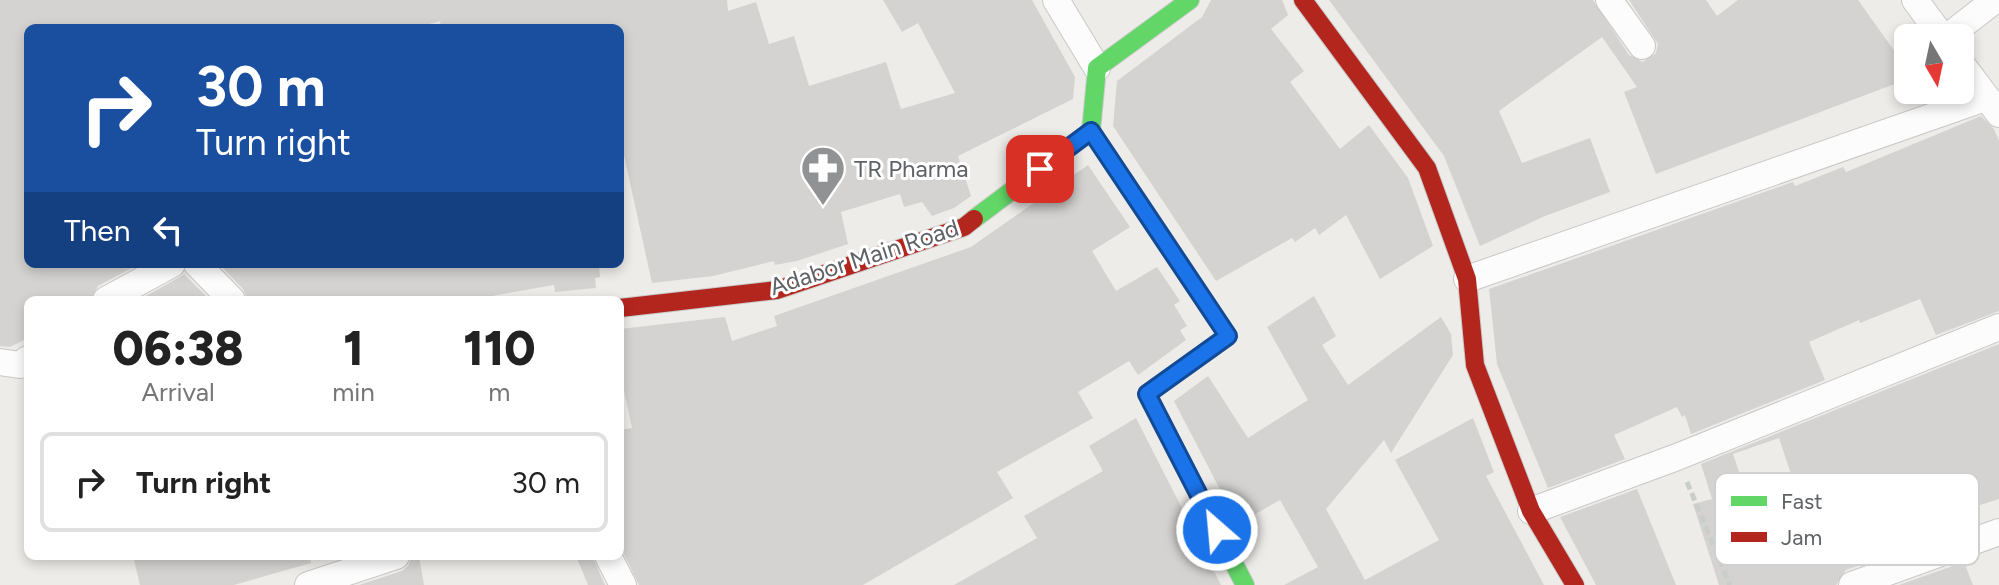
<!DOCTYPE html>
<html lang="en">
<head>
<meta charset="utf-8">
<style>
	body { margin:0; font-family:Figtree,sans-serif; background:#f2f2f2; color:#222; height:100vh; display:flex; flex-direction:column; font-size:30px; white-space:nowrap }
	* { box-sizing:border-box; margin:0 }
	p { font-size:26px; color:#767676 }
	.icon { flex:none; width:44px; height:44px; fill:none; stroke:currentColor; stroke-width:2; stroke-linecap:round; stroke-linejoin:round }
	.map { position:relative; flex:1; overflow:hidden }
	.drawer { position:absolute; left:24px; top:296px; width:600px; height:264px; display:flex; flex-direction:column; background:#fff; border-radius:12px; box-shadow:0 4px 12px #0003 }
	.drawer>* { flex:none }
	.banner { position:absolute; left:24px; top:24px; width:600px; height:244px; border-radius:12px; box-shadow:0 4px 12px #0003; background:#1a4fa0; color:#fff; overflow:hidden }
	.needle { width:52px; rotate:171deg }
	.tools { position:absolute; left:1894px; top:24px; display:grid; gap:16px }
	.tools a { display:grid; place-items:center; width:80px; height:80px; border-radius:12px; background:#fff; box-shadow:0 4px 12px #0003; font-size:40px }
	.pin { position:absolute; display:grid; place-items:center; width:68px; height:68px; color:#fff; margin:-34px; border-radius:16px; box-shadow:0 4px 12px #0006 }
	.me { position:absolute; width:88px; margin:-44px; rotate:333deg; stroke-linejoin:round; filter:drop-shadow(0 0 6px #0008) }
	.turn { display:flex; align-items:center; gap:28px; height:168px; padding:0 40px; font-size:36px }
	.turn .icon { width:104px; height:104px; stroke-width:2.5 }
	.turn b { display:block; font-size:56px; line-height:68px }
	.then { display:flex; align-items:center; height:76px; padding:0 40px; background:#0003; gap:16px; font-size:30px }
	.eta { display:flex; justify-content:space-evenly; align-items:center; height:136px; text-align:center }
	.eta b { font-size:48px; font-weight:800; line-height:56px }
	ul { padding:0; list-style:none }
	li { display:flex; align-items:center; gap:24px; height:100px; margin:0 16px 12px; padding:0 24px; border:4px solid #e0e0e0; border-radius:12px }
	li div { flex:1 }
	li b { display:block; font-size:30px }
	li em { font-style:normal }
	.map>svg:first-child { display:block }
	.building { fill:#d4d3d1; fill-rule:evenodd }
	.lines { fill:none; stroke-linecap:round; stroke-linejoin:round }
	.street-casing { stroke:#c8c8c8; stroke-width:28 }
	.fast-casing { stroke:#cacaca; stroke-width:20 }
	.jam-casing { stroke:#cacaca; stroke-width:20 }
	.path { stroke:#cacecb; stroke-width:5; stroke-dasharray:8 4; stroke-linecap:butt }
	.street { stroke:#fcfcfc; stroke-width:26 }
	.fast { stroke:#63d668; stroke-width:18 }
	.jam { stroke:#b3261e; stroke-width:18 }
	.route-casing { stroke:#114b97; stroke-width:20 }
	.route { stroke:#1a73e8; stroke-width:14 }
	.labels { text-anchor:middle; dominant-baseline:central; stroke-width:6; stroke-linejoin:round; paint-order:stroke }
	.poi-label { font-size:24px; fill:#5e6165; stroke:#fff; text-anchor:start }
	.street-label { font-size:24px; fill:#5e6165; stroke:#fff }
	.key { fill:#fff; stroke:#cfd0d1; stroke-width:2 }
	.key-label { font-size:22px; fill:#5e6165 }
</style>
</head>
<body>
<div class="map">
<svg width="1999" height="585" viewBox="0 0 1999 585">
	<rect width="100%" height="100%" fill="#edece9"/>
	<!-- building -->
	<g class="building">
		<path d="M0 0H727L728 11 756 2 769 44 794 36 809 86 886 62 901 109 955 93 918 23 902 32 883 0H1032L1075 77 1073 99 958 156 971 196 954 208 932 216 922 202 904 207 900 194 841 212 848 244 797 261 775 265 774 261 713 276 652 283 620 137V28H441L440 21 415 28H28V264H139L98 286 90 300H28V338L10 347 0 346Z"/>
		<path d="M1211 0H1282L1288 15 1271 29 1304 71 1290 82 1340 149 1369 125 1408 178 1433 246 1380 279 1346 215 1319 235 1315 228 1295 242 1292 238 1216 281 1113 126 1117 81 1202 17Z"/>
		<path d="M1329 0H1593L1629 55 1643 62 1656 53 1658 44 1629 0H1706L1717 16 1738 0H1858L1908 70V79L1656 174 1624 92 1637 87 1602 37 1499 111 1522 163 1590 138 1610 192 1545 216 1480 246 1444 156Z"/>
		<path d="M1981 116 1994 129 1999 141V311L1936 335 1920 299 1860 323 1859 320 1809 342 1825 380 1691 434 1685 415 1682 417 1677 407 1614 435 1625 459 1548 488 1497 364 1489 289 1793 182 1795 186 1843 167 1846 172Z"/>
		<path d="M1088 165 1130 227 1092 251 1116 291 1157 267 1180 301 1174 305 1187 326 1180 330 1186 340 1138 375 1129 361 1078 392 1093 418 997 472 1013 498 863 585H639L620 546V430L632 428 620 372V329L725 317 732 341 777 326 774 316 971 247Z"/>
		<path d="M219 264H599L600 277 595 278 596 288 555 292 554 285 469 300H248L243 289Z"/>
		<path d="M185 275 210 300H139L185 274Z"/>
		<path d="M1314 296 1336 336 1322 345 1348 385 1441 317 1451 334 1453 355 1391 453 1384 440 1326 509 1365 580 1439 540 1395 460 1473 418 1494 472 1486 476 1544 585H1284L1318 567 1280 500 1238 524 1174 401 1208 376 1248 438 1308 400 1267 327Z"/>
		<path d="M1999 344V499L1952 514 1953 519 1949 521 1953 532 1846 570 1836 585H1719L1693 504 1712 499 1701 464ZM1779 438 1797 492 1751 508 1733 454Z"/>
		<path d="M1136 418 1221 585H954L1037 538 1024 516 1103 471 1089 446Z"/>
		<path d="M1637 489 1676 585H1596L1560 517Z"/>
		<path d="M133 556H310L311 563 234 585H140Z"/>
		<path d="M412 556H419L424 585H359L402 571 408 566Z"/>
		<path d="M576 556H592L605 585H588Z"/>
		<path d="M1964 562 1973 585H1899Z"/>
	</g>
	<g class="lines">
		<!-- street casing -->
		<g class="street-casing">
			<g id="street">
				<path d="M1056 0 1097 68"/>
				<path d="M1609 0 1642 46"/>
				<path d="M1915 0 1943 38"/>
				<path d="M1946 38 1995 0"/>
				<path d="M1960 62 1999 114"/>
				<path d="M197 264 232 300"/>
				<path d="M1467 279 1985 98"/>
				<path d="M106 300 172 264"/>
				<path d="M0 362 20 365 28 359"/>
				<path d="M1531 511 1677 457 1999 327"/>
				<path d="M608 556 623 585"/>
				<path d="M308 585 396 556"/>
				<path d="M1852 585 1999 532"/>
			</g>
		</g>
		<!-- fast casing -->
		<g class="fast-casing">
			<g id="fast">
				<path d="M1091 131 1228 336 1147 394 1245 585"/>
				<path d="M974 219 1091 131 1097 68 1190 0"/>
			</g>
		</g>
		<!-- jam casing -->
		<g class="jam-casing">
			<g id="jam">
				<path d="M1303 0 1427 168 1467 279 1475 365 1531 511 1575 585"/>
				<path d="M620 308 777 290 964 227 974 219"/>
			</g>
		</g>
		<!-- path -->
		<path class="path" d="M1687 482 1730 585"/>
		<!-- street -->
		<use href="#street" class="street"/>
		<!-- fast -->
		<use href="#fast" class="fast"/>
		<!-- jam -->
		<use href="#jam" class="jam"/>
	</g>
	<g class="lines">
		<!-- route casing -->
		<g class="route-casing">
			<path id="route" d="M1040 169 1091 131 1228 336 1147 394 1217 530"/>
		</g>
		<!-- route -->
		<use href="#route" class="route"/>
	</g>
	<!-- icons -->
	<defs>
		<g id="pharmacy-pin" transform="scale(2.3)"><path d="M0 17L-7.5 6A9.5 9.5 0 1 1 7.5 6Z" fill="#909293" stroke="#fff"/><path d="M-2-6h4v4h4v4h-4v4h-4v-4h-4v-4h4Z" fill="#fff"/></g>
	</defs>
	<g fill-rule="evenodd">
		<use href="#pharmacy-pin" x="823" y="168"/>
	</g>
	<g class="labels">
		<!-- poi labels -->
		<g class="poi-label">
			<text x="854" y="168">TR Pharma</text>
		</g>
		<!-- street labels -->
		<g class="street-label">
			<text transform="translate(864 257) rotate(-18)">Adabor Main Road</text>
		</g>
	</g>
	<!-- legend -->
	<rect x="1715" y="473" width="264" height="92" rx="12" class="key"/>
	<rect x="1731" y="496" width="36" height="10" fill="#63d668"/>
	<rect x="1731" y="532" width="36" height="10" fill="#b3261e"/>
	<g class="key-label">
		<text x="1781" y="509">Fast</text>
		<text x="1781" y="545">Jam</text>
	</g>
</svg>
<div class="tools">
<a><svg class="needle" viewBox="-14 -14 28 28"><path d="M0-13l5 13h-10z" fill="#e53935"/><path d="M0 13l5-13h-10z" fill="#767676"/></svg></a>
</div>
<div class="pin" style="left:1040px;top:169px;background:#d93025"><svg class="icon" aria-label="arrive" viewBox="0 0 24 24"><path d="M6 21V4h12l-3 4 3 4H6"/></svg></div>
<svg class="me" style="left:1217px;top:530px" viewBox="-20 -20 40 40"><circle r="17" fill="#1a73e8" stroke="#fff" stroke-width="3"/><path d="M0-11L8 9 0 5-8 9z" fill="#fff"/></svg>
<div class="banner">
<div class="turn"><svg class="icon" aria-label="right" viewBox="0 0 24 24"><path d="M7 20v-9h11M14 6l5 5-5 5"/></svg><div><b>30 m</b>Turn right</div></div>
<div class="then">Then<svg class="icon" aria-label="left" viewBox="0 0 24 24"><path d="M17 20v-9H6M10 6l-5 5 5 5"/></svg></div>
</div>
<section class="drawer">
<div class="eta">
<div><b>06:38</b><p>Arrival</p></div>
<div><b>1</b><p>min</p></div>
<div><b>110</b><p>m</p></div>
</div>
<ul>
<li><svg class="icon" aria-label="right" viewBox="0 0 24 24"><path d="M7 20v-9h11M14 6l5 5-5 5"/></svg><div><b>Turn right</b></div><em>30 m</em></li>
</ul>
</section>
</div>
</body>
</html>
